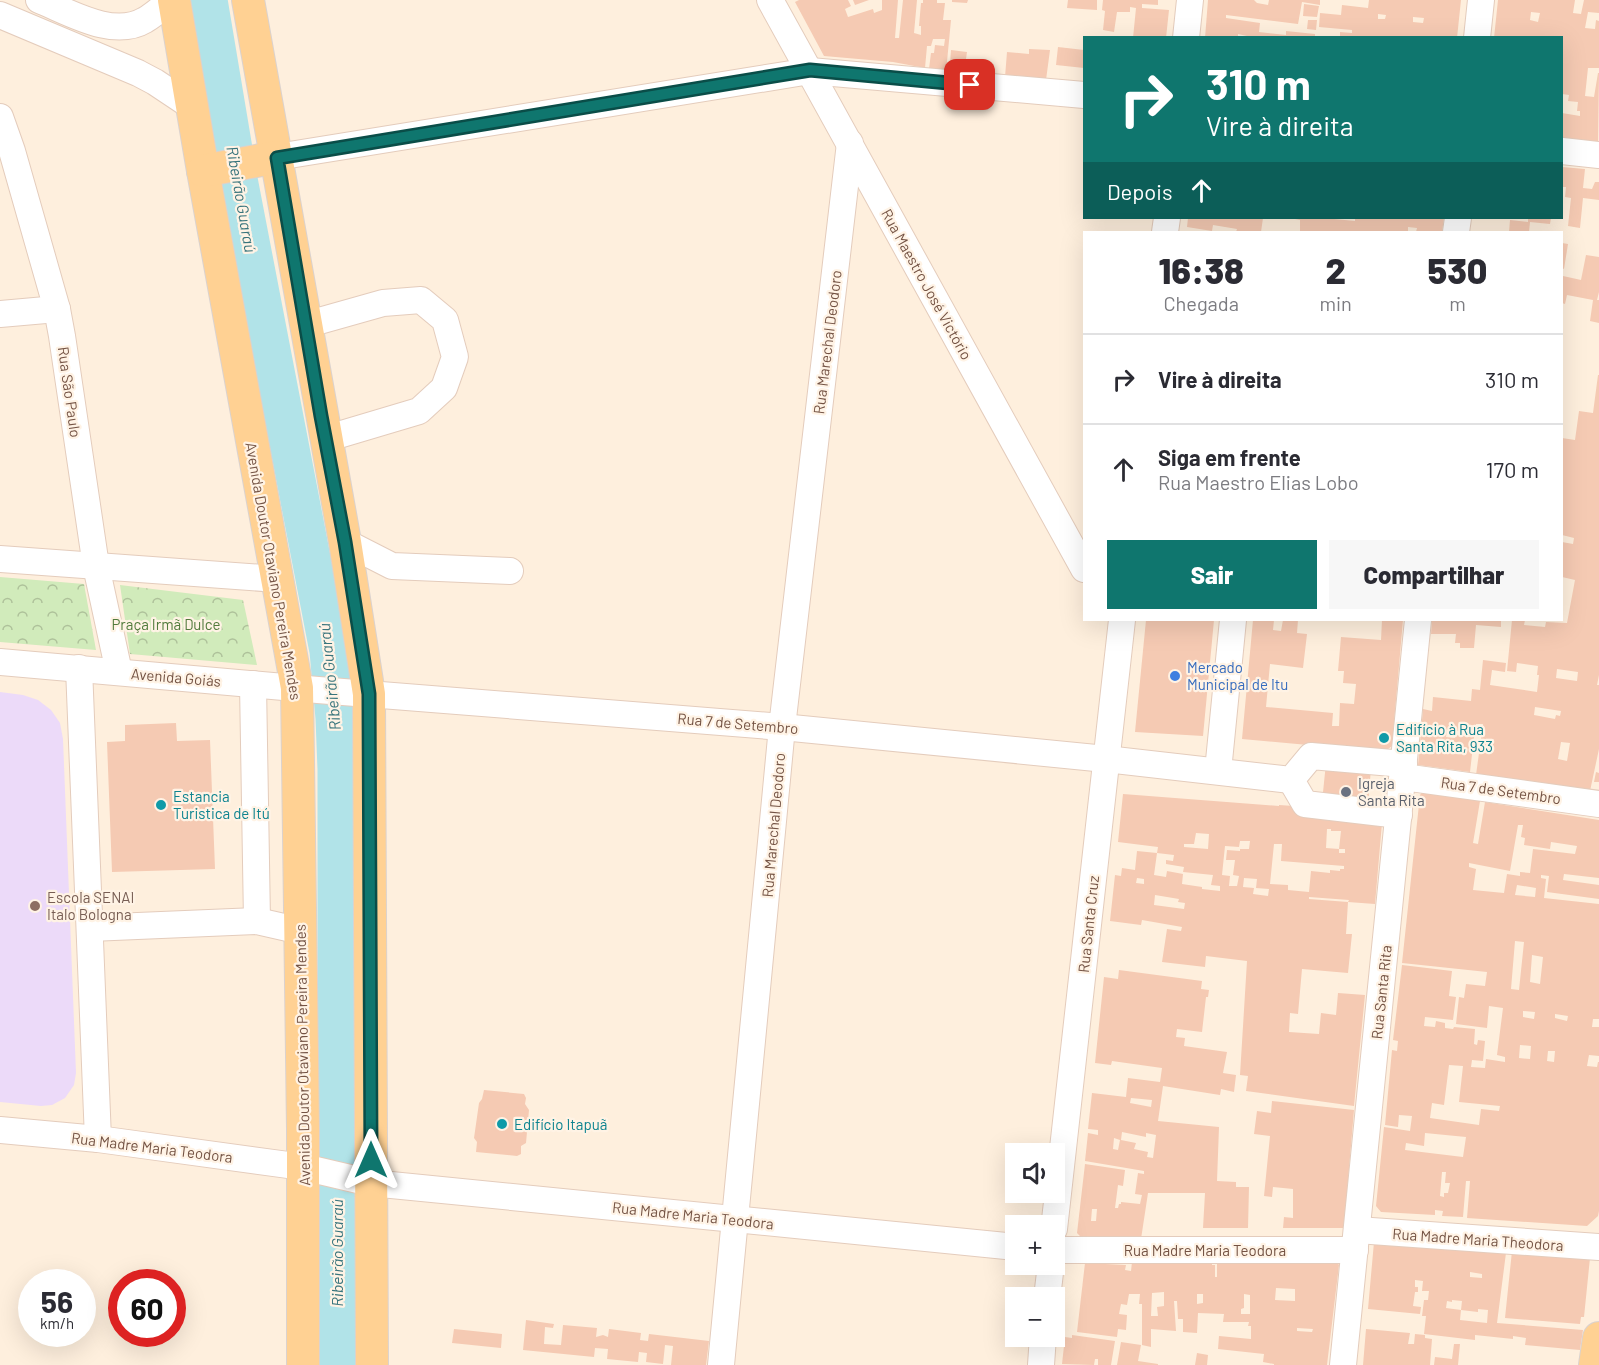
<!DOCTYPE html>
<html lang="pt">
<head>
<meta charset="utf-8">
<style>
	body { margin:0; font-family:Barlow,sans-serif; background:#f7f7f7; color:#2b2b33; height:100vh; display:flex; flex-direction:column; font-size:22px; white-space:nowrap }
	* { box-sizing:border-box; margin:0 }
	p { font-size:20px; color:#7c7c81 }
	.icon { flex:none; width:33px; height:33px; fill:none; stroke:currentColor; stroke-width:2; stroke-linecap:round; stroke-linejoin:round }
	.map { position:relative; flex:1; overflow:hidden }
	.drawer { position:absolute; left:1083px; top:231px; width:480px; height:390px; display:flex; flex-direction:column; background:#fff; border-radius:0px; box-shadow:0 6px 24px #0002 }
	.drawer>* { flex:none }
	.banner { position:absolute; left:1083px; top:36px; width:480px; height:183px; border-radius:0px; box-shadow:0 6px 24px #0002; background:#0f766e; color:#fff; overflow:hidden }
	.fabs { position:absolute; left:1005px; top:1143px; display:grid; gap:12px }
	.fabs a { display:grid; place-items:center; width:60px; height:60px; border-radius:0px; background:#fff; box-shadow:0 6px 24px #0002; font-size:30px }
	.speed { position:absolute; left:18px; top:1269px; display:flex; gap:12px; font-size:30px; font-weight:700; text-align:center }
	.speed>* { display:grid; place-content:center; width:78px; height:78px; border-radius:50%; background:#fff; box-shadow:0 6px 24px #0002; line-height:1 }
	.speed small { font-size:15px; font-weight:400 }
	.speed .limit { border:9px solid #d22; background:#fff; color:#111 }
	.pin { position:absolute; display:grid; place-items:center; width:51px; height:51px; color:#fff; margin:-26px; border-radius:12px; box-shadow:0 3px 9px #0006 }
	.me { position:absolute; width:66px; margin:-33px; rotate:0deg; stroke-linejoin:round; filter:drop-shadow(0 0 4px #0008) }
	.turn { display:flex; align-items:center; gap:21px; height:126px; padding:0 24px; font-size:27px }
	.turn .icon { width:78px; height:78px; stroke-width:2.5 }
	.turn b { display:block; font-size:42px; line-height:51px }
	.then { display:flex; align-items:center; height:57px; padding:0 24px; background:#0003; gap:12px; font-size:22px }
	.eta { display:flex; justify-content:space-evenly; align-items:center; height:102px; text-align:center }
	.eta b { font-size:36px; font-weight:800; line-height:42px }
	.cta { display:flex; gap:12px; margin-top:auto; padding:12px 24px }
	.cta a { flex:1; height:69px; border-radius:0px; background:#0f766e; color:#fff; font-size:24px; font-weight:800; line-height:69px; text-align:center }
	.cta a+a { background:#f7f7f7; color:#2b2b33 }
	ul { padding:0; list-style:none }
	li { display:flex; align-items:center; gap:18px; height:90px; padding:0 24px; border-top:2px solid #e1e1e2 }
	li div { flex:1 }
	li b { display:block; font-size:22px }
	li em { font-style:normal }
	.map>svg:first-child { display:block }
	.education { fill:#ecdaf9 }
	.forest { fill:url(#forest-crowns) }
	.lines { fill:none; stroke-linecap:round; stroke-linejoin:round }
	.river { stroke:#b1e3e8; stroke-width:39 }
	.building { fill:#f5cab3; fill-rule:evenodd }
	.minor-casing { stroke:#e4ccbc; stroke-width:28 }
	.major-casing { stroke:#dbd2ce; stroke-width:34 }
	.minor { stroke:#fff; stroke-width:26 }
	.major { stroke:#ffd193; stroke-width:32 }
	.route-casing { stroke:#0a4d48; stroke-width:15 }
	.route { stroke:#0f766e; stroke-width:10 }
	.shop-dot { fill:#3f7fe0; stroke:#fff3e5; stroke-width:2 }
	.culture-dot { fill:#0f9aa8; stroke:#fff3e5; stroke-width:2 }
	.worship-dot { fill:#6b7280; stroke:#fff3e5; stroke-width:2 }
	.education-dot { fill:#8d6e63; stroke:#fff3e5; stroke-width:2 }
	.labels { text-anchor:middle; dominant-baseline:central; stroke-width:4.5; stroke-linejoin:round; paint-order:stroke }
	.street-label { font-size:15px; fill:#745344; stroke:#fff3e5 }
	.park-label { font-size:15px; fill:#527b3c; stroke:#fff3e5 }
	.shop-label { font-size:15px; fill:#366cbe; stroke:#fff3e5; text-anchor:start }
	.culture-label { font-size:15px; fill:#0d838f; stroke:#fff3e5; text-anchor:start }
	.worship-label { font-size:15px; fill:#5b616d; stroke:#fff3e5; text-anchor:start }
	.education-label { font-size:15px; fill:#785e54; stroke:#fff3e5; text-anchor:start }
	.water-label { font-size:16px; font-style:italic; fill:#38747c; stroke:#fff3e5 }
</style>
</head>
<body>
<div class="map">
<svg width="1599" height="1365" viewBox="0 0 1599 1365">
	<defs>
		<pattern id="forest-crowns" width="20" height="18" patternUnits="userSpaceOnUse" patternTransform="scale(1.5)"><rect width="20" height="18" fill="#d1ebbb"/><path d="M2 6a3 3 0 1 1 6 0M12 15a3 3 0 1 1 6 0" fill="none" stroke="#aec19a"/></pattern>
	</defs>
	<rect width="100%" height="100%" fill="#feefdd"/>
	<!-- education -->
	<path class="education" d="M0 692 23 695 38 700 51 710 60 723 63 739 76 1073 74 1085 65 1098 52 1105 41 1106 0 1102Z"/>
	<!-- forest -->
	<g class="forest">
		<path d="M0 577 84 584 96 650 0 642Z"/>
		<path d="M120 585 243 600 257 665 130 654Z"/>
	</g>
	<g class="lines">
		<!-- river -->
		<path class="river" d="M208 0 238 179 329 651 335 718 337 769V1365"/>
	</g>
	<!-- building -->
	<g class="building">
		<path d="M799 0H848L851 6 845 9 848 17 873 9 874 13 882 10V0H898L895 38H899L903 0H917L914 33 921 35V26H919L921 3H923V0H937V3H945L943 20H951L946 72 929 69 931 53H934L935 45 944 46 945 39H933L931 46H927L925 68 893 62 824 56 795 2Z"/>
		<path d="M853 0H869L855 5Z"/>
		<path d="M952 0H968L967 3 952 2Z"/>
		<path d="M1068 0H1097V10L1067 8Z"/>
		<path d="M1103 0H1158V5L1142 4V8L1169 10 1166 38H1133L1136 8 1130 7V12H1117L1114 32 1103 30 1105 11 1102 10Z"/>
		<path d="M1208 0H1254L1257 3 1268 5 1269 0H1320V5L1302 2 1298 24 1226 15V18L1260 23 1259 32 1286 35V31L1315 34V38H1247V36L1238 34V38H1205Z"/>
		<path d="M1369 0H1461L1457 38H1340V32L1352 33V30L1319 27 1320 13 1341 15 1342 5 1368 8ZM1378 14 1386 15 1385 19H1378ZM1413 17 1424 18 1423 23 1413 22Z"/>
		<path d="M1498 0H1575L1573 13 1581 14 1584 0H1599V13L1588 12 1585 28 1595 29 1596 20 1599 21V68H1588L1585 96 1594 97 1598 73H1599L1598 147 1562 142V113L1580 116V111H1577L1578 102 1568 101 1569 95 1562 94V38H1494ZM1531 12 1540 13 1538 22 1530 20Z"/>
		<path d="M1304 4 1319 6 1317 17 1303 16Z"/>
		<path d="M1308 20H1317L1316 30 1307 29Z"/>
		<path d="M1058 47 1084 50V68L1056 65Z"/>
		<path d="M1029 49 1050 50 1046 80 1005 77 1007 52 1029 54Z"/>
		<path d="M951 50 967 52 965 66 950 64Z"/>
		<path d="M1562 167 1585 169 1583 188 1592 189 1595 182H1599V200L1583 198 1580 228 1568 226 1571 198 1565 197 1566 187H1562Z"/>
		<path d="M1188 218H1263L1261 232H1236L1237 229 1213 225 1212 231 1187 227Z"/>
		<path d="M1295 218H1324L1355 221V218H1444L1442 232H1416L1417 228 1408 227V232H1300V220L1295 219Z"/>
		<path d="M1528 218H1551L1550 224 1530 222 1529 232H1509L1510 220 1528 222Z"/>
		<path d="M1562 243 1568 244 1564 269 1562 268Z"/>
		<path d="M1586 255 1599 257V292L1597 300H1599V323L1590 321 1593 300 1567 295 1565 304 1562 303 1563 276 1581 280Z"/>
		<path d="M1598 375H1599V675L1597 685H1599V749L1590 791 1476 775 1483 724H1476L1475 733 1447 730 1446 737 1455 738 1456 735 1474 737 1470 772 1418 765 1423 709 1432 711 1433 697 1471 701 1472 689 1480 690 1483 660 1506 663 1505 672 1492 670 1490 685 1537 692 1539 675H1537L1538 666 1517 663 1516 672 1507 671 1512 620H1525L1524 625 1545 627 1546 622 1567 623 1575 580 1562 577V542L1573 544 1574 538 1562 535V438L1575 440 1579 411 1593 413ZM1557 669 1578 672 1577 681 1556 678ZM1535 707 1561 711 1560 716 1556 715 1555 719 1534 715ZM1561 742 1570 743 1567 761 1558 759Z"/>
		<path d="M1146 620H1214L1203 736 1135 732Z"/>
		<path d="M1253 620H1274L1273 630 1281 631 1283 620H1298L1297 633 1307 634 1303 668 1270 664 1266 707 1333 713 1332 726H1339L1340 703 1354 704 1356 684 1343 683 1344 671H1338L1341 637 1381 640 1382 620H1403L1392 746 1384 752 1242 739Z"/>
		<path d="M1432 620H1501V627L1476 625 1474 648H1460V643H1455L1456 634H1431Z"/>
		<path d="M176 723 177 741 210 740 215 869 112 872 107 742 125 741V725Z"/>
		<path d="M1326 763 1371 768 1368 806 1322 802Z"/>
		<path d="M1596 772 1599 773V782H1594Z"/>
		<path d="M1423 791 1480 801 1473 843 1478 844 1485 802 1599 820V878L1564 874 1563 880 1599 885V899L1547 892 1549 876 1541 875V878L1546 879 1544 898 1599 904V1019H1593L1592 1027H1599V1056L1589 1055 1587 1066 1597 1067 1598 1062H1599V1211L1598 1216 1587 1226 1467 1218 1470 1181H1466L1463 1217 1442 1216 1443 1211 1435 1210V1215L1381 1212 1376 1206 1384 1127 1410 1131 1412 1116 1399 1115 1398 1127 1385 1125 1392 1050 1397 1051 1398 1041 1393 1040 1402 965 1452 971 1449 996 1456 997 1453 1020 1425 1017 1424 1026 1435 1027 1436 1021 1445 1023V1028L1453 1029 1454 1027 1475 1029 1474 1044 1477 1045 1478 1040 1485 1041 1483 1061 1472 1060 1471 1067 1485 1068 1486 1059 1505 1062V1057L1497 1055 1503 1008 1489 1006 1487 1028 1456 1024 1459 997 1464 998 1466 984 1485 986 1487 972 1402 963 1420 795ZM1518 825H1523L1521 837 1525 838 1524 845 1550 849 1551 842 1577 846 1575 854 1533 849 1530 873 1520 872V876L1507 874 1504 893 1473 890 1476 869 1469 867V863L1510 871ZM1517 885 1536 888 1535 897 1515 895ZM1515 941 1524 942 1519 990 1511 989ZM1532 955 1543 957 1540 984 1530 982ZM1523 1011 1535 1012 1534 1019 1523 1017ZM1555 1014 1568 1016 1567 1021 1555 1018ZM1520 1045 1531 1046 1530 1059 1519 1058ZM1548 1051H1555L1554 1062 1547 1061ZM1449 1065 1463 1066 1459 1102 1500 1106 1499 1111 1481 1109 1479 1125 1430 1118 1432 1103 1444 1105ZM1425 1133 1466 1137 1463 1157 1405 1150 1406 1143 1424 1146ZM1442 1172H1446L1445 1183H1450L1448 1193H1444V1197L1440 1196Z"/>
		<path d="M1123 794 1279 806V805L1323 808 1382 823 1375 904 1348 902 1349 900 1309 897V899L1348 902 1346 934H1352L1348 973 1302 969 1298 1014 1290 1013 1289 1032 1319 1034 1321 1013 1336 1015 1338 993 1365 995 1354 1106 1246 1091 1248 1076 1240 1075 1247 961 1206 956 1205 967 1162 962 1167 929 1181 931 1182 927 1142 920 1141 925 1110 921 1115 875 1121 876 1122 868 1135 870 1137 851 1157 853 1158 847 1118 842ZM1327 829H1331V831H1341L1339 849H1345V853H1339V849L1326 848ZM1196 833 1209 834 1208 849 1184 847V844H1194ZM1240 841H1250L1249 849H1240V851L1227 850 1226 860H1235L1233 875 1239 876 1237 886H1229L1230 876 1222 875 1225 846 1239 847ZM1274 844H1282L1281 861 1344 866V869H1340V871L1330 870V873L1311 871 1309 892 1288 890V885L1270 884ZM1157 853 1174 855 1173 861 1166 860V864L1184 867 1183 872 1213 875 1211 885 1220 886V891L1202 889V887L1182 884 1183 874 1167 871 1166 877 1154 875ZM1137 878 1144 879V884L1136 883ZM1244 878 1257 879 1256 888 1269 889 1268 896 1253 894 1254 888 1243 887ZM1155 895 1179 899 1178 902 1185 903 1184 909 1154 905Z"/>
		<path d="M1119 970 1202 981 1201 989 1209 990 1208 997H1206L1202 1032 1177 1029 1176 1037 1185 1038 1184 1046 1227 1052 1223 1073 1236 1075 1234 1092 1221 1089 1220 1095 1163 1086 1158 1121 1219 1127 1217 1181 1236 1182V1187H1249L1248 1228H1203L1205 1193H1148L1141 1239 1082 1238 1077 1233 1085 1164 1125 1170 1123 1186 1118 1185 1115 1208H1118L1119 1204H1121V1202L1140 1204 1142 1195 1135 1194 1138 1173 1144 1174V1171L1085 1161 1088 1133 1098 1135V1130L1088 1129 1092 1093 1126 1097 1128 1078 1160 1082 1162 1068 1112 1061 1111 1065 1095 1063 1104 977 1118 979ZM1131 1098 1152 1100 1151 1107 1130 1103ZM1122 1132 1146 1137V1133L1156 1135 1153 1158 1147 1157 1148 1152 1134 1149 1136 1143 1121 1140ZM1114 1138 1120 1140 1118 1150 1113 1149ZM1092 1209H1097L1096 1221H1091Z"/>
		<path d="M484 1090 524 1094 526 1098 525 1104 529 1110 526 1143 521 1146V1154L517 1156 476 1152 477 1142 474 1138 479 1103 482 1099Z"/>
		<path d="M1272 1101 1354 1110 1344 1228H1283L1284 1217 1293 1218V1189L1273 1187 1272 1197 1264 1196 1270 1136 1254 1134 1257 1111 1271 1113Z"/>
		<path d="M1374 1242 1507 1245 1497 1323 1583 1330 1580 1350 1525 1345 1526 1338 1513 1336V1339L1475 1335V1340L1424 1334 1426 1316H1422L1424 1300H1428L1429 1291H1422L1423 1281 1415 1280V1287H1418V1292H1415L1413 1306 1421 1307 1420 1314 1368 1309ZM1470 1272 1482 1274V1278L1470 1277ZM1452 1300 1462 1301 1461 1310 1478 1312V1309L1488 1310 1487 1323 1460 1320 1461 1310 1446 1308 1447 1301 1452 1302Z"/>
		<path d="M1512 1251 1590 1258 1584 1317H1581L1580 1324 1505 1318Z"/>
		<path d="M1334 1258 1339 1265 1327 1365H1274V1364L1263 1362 1264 1354 1218 1349 1219 1336 1251 1339V1326H1248L1249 1322H1223L1224 1314 1198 1313 1197 1333 1183 1332V1319H1178L1177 1301H1174L1176 1331 1151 1329V1347L1142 1345V1304H1139L1140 1294H1129L1127 1305 1121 1304 1119 1314 1127 1315 1126 1330 1118 1329 1117 1337 1077 1332 1085 1263 1126 1265 1125 1270 1131 1271 1132 1262 1212 1261V1265H1215V1277H1217V1260ZM1276 1288 1295 1289V1301L1275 1300ZM1164 1292V1306L1157 1307 1158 1316H1151L1152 1293ZM1197 1294H1203V1303L1197 1304ZM1244 1294 1250 1295V1314H1241V1309L1244 1308ZM1297 1328 1313 1329 1312 1332 1297 1331Z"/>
		<path d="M526 1320 554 1324 553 1328 545 1327 544 1344 561 1345 563 1325 597 1328 596 1337 603 1335 608 1337 609 1329 641 1333 640 1340 648 1341 649 1334 709 1341 706 1365H671L673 1346 665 1345 663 1364 646 1362 647 1353 639 1352 638 1362 607 1359 608 1349 595 1348 594 1357 523 1350Z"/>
		<path d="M454 1329 502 1334 501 1348 452 1343Z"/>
		<path d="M1366 1329 1410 1333 1408 1344H1414L1415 1334 1425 1335V1338L1432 1339 1430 1365H1363Z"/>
		<path d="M1072 1335 1115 1341 1111 1365H1098V1359H1095L1094 1365 1062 1364 1065 1337 1072 1338Z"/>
		<path d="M1121 1342 1141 1345 1138 1361 1158 1364V1365H1117Z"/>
		<path d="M1454 1344H1460L1458 1365H1434L1435 1357 1452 1359Z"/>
		<path d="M1197 1353 1208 1355 1207 1365H1195Z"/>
	</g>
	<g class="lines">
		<!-- minor casing -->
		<g class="minor-casing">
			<g id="minor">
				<path d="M39 0C69 12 113 39 145 20 154 15 163 7 171 0"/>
				<path d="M770 0 1084 569"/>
				<path d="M0 15 138 73 155 82 191 106"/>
				<path d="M1186 38 1190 0"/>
				<path d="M1477 38 1481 0"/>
				<path d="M0 117 12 151 57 309 62 336 96 566 119 672"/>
				<path d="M1562 151 1599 155"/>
				<path d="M277 157 810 71 1084 95"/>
				<path d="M1165 232 1167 218"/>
				<path d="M1456 232 1458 218"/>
				<path d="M0 314 57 309"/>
				<path d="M305 325 383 303 421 300 445 320 455 357 444 388 419 411 325 439"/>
				<path d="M345 542 392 566 510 571"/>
				<path d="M0 559 277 579"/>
				<path d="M0 662 318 690 782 727 1106 759 1291 780 1311 756 1404 764"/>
				<path d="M79 668 98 1139"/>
				<path d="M253 684 257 921"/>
				<path d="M1218 771 1233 620"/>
				<path d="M1403 777 1599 804"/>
				<path d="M1291 780 1305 804 1399 815"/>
				<path d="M90 928 257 921 301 931"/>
				<path d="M0 1130 98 1139 303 1167 371 1183 1016 1247"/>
				<path d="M1054 1229 1122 620"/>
				<path d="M1357 1230 1599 1247"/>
				<path d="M1054 1250H1355"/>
				<path d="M1047 1298 1051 1264"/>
				<path d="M721 1365 782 727 850 143"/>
				<path d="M1041 1365 1043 1336"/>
				<path d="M1343 1365 1418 620"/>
			</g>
		</g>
		<!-- major casing -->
		<g class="major-casing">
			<g id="major">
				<path d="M174 0 203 171 297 688 303 1129V1365"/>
				<path d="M248 0 345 542 369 694 372 1365"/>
				<path d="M203 171 277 157"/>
				<path d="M1595 1365 1599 1338"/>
			</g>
		</g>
		<!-- minor -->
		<use href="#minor" class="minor"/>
		<!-- major -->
		<use href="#major" class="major"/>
	</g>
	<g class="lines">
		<!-- route casing -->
		<g class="route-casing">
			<path id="route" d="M371 1160 369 694 345 542 321 416 277 158 810 70 970 85"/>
		</g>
		<!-- route -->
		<use href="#route" class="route"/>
	</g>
	<!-- markers -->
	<circle class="shop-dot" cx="1175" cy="676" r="6"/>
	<g class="culture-dot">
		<circle cx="1384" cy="738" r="6"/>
		<circle cx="161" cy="805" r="6"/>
		<circle cx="502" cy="1124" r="6"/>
	</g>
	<circle class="worship-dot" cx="1346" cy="792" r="6"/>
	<circle class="education-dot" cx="35" cy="906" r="6"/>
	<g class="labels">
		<!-- street labels -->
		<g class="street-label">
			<text transform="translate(927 284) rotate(61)">Rua Maestro José Victório</text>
			<text transform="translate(827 342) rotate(-83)">Rua Marechal Deodoro</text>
			<text transform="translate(70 392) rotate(82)">Rua São Paulo</text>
			<text transform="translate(274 571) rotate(80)">Avenida Doutor Otaviano Pereira Mendes</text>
			<text transform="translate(176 677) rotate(5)">Avenida Goiás</text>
			<text transform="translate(738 723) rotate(5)">Rua 7 de Setembro</text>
			<text transform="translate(1501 790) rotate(8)">Rua 7 de Setembro</text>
			<text transform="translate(773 825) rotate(-85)">Rua Marechal Deodoro</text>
			<text transform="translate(1088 924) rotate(-84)">Rua Santa Cruz</text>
			<text transform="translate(1381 992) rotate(-84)">Rua Santa Rita</text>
			<text transform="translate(302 1055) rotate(-91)">Avenida Doutor Otaviano Pereira Mendes</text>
			<text transform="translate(152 1147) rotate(7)">Rua Madre Maria Teodora</text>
			<text transform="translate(693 1215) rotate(6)">Rua Madre Maria Teodora</text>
			<text transform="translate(1478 1239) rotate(4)">Rua Madre Maria Theodora</text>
			<text x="1205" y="1250">Rua Madre Maria Teodora</text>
		</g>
		<!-- park labels -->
		<g class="park-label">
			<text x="166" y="624">Praça Irmã Dulce</text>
		</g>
		<!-- shop labels -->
		<g class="shop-label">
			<text x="1187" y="667">Mercado<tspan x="1187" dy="17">Municipal de Itu</tspan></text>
		</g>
		<!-- culture labels -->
		<g class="culture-label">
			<text x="1396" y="729">Edifício à Rua<tspan x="1396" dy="17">Santa Rita, 933</tspan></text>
			<text x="173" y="796">Estancia<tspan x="173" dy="17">Turistica de Itú</tspan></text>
			<text x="514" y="1124">Edifício Itapuã</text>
		</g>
		<!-- worship labels -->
		<g class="worship-label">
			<text x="1358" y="783">Igreja<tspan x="1358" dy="17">Santa Rita</tspan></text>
		</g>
		<!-- education labels -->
		<g class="education-label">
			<text x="47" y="897">Escola SENAI<tspan x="47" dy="17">Italo Bologna</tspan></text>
		</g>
		<!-- water labels -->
		<g class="water-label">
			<text transform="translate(242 199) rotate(80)">Ribeirão Guaraú</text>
			<text transform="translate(329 677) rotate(-96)">Ribeirão Guaraú</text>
			<text transform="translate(336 1253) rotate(-90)">Ribeirão Guaraú</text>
		</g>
	</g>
</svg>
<div class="fabs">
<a><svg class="icon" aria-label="sound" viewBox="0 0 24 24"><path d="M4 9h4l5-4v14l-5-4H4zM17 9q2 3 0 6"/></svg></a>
<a>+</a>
<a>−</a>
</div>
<div class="speed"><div>56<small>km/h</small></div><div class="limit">60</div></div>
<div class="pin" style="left:970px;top:85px;background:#d93025"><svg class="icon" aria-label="arrive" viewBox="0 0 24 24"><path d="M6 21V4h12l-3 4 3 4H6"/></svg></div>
<svg class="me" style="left:371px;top:1160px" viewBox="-20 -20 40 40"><path d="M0-17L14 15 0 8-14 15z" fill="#0f766e" stroke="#fff" stroke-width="4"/></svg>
<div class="banner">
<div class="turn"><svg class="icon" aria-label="right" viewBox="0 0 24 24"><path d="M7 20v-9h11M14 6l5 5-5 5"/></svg><div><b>310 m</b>Vire à direita</div></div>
<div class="then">Depois<svg class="icon" aria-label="ahead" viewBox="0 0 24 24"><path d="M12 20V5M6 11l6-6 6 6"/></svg></div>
</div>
<section class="drawer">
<div class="eta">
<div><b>16:38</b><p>Chegada</p></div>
<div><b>2</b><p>min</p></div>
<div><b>530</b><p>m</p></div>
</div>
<ul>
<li><svg class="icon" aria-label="right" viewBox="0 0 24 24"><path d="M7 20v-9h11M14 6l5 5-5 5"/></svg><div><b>Vire à direita</b></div><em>310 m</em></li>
<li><svg class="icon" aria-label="ahead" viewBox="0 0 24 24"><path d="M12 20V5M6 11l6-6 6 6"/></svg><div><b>Siga em frente</b><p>Rua Maestro Elias Lobo</p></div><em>170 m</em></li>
</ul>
<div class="cta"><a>Sair</a><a>Compartilhar</a></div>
</section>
</div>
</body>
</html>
